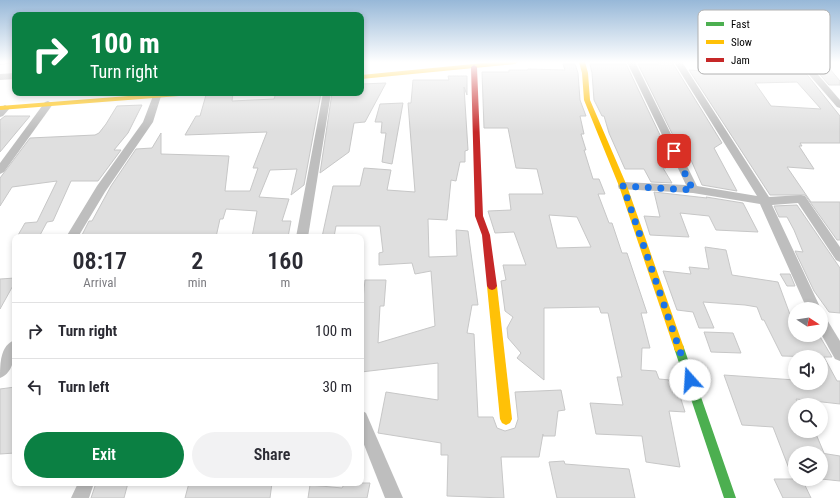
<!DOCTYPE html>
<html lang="en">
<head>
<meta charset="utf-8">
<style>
	body { margin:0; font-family:"Roboto Condensed",sans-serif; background:#f2f2f3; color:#2b2b33; height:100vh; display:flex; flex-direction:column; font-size:15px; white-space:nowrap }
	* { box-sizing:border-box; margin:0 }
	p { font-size:13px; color:#7c7c81 }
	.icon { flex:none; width:22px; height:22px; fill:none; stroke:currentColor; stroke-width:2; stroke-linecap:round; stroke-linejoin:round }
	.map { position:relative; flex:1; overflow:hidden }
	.drawer { position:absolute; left:12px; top:234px; width:352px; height:252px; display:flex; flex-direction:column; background:#fff; border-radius:8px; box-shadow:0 2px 6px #0003 }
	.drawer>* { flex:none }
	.hud { position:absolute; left:12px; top:12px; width:352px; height:84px; border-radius:8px; box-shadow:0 2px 6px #0003; background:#0b8043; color:#fff; overflow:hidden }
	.needle { width:26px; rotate:102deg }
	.tools { position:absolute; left:788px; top:302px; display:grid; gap:8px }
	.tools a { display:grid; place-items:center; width:40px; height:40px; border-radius:50%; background:#fff; box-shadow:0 2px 6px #0003; font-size:20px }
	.pin { position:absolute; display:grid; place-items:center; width:34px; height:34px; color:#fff; margin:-17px; border-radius:8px; box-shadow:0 2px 6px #0006 }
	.me { position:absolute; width:44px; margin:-22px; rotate:341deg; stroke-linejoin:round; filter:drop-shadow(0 0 3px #0008) }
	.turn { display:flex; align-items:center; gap:14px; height:84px; padding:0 12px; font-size:18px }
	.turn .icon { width:52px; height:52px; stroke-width:2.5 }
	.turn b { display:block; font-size:28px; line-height:34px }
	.eta { display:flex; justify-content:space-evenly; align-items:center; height:68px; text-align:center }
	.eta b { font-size:24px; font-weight:600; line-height:28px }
	.button { display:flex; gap:8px; margin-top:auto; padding:8px 12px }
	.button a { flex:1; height:46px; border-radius:24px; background:#0b8043; color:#fff; font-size:16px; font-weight:600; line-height:46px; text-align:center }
	.button a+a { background:#f2f2f3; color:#2b2b33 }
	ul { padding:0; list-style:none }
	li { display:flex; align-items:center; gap:12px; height:56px; padding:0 12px; border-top:1px solid #e1e1e2 }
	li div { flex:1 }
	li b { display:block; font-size:15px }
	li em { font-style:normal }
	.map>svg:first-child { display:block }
	.building { fill:#dfdfdf; stroke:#c7c7c7; fill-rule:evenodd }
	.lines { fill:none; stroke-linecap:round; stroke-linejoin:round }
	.street { fill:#bebebe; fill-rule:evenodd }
	.fast { fill:#4caf50; fill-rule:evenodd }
	.slow { fill:#ffc107; fill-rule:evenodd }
	.jam { fill:#c62828; fill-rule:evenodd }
	.rail-casing { stroke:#bebebe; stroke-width:3.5 }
	.rail { stroke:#fff; stroke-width:2.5; stroke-dasharray:7; stroke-linecap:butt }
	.route { stroke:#1a73e8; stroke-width:7; stroke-dasharray:0 12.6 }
	.key { fill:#fff; stroke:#b2b2b2; stroke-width:1 }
	.key-label { font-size:11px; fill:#000 }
</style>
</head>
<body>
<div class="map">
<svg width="840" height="498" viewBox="0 0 840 498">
	<rect width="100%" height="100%" fill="#fff"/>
	<!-- building -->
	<g class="building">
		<path d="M658 62H672L722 143 714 148 737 191 702 185 691 160H685L638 64H659Z"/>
		<path d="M741 62H797L840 116V143H800L802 146H799L814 169 787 167 811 202H840V240H837L805 195H770L689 70 705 71 701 63 743 64ZM797 82 821 109 771 106 755 83Z"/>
		<path d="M809 62H824L840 81V85H829Z"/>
		<path d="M563 64H575L578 73 580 100 586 116H580L584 134H581L586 150H584L593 179H599L605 194H598L609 223H612L622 253H627L647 313H641L650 348H642L641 370 656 371 659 379 670 380 675 394 679 393 685 412 669 411 680 467 646 462 642 436 596 434 590 403 623 405 617 377H622L608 313H601L599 307 544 308V380L517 358 521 353 508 338 507 328 513 317 505 311 501 281 506 280 503 265H526L514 232 495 233 488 211 511 210 509 194H543L537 169 516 168 508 128H484L482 72H509V70H528V69L565 70ZM549 215 577 217 591 247 557 248Z"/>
		<path d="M590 64H626L672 160 662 159 666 168H663L672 183 651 182 644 169H625L609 133 604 116H602L594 100 592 73Z"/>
		<path d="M448 76H467V95L464 87 468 150 465 151V162H460L456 181 451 180 447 220 428 219 429 257 457 256 456 230 468 231 478 305H472L467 333 474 334 478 417H493L497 428 505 431 515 428 518 419 515 392 561 390 565 410 558 411 555 436H543V434L539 457H501L504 498 447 496 448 455H441V443L378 433 386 392 438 400V363L361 372V319L365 280H386L384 306H380L378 343 435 326 431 271 415 274 412 263 379 265V253L383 252 380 226H336L334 237H322L333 186H360L364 168 391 170 387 190 415 192 408 103H411L413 80H449Z"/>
		<path d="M386 83 365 122 354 123 349 152 320 173 332 93H361V84Z"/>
		<path d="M233 93 232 101 274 99 276 93H321L304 185 291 195 297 169 270 170 259 197 289 199 282 221H291L288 237H252L257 211 226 209 223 219H220L216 237H81L89 221H92L111 186 136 149 152 148 161 133V154L229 156 225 191H250L258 168H253L267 132 185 135 196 116H200L206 95Z"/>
		<path d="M403 103 392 164 382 162 386 133H381L382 122H375L380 104Z"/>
		<path d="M142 105 128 133 114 150H121L98 181H71L53 221 47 222 39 237H17L25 223 37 222 57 181 12 187 0 206V178L30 138 95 135 99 133 106 124 117 106Z"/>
		<path d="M5 116H30L0 152V120Z"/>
		<path d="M654 192 707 198 706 197 743 203 758 232 716 230 709 216 680 213 689 237 650 235 644 216 660 217Z"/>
		<path d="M797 205 840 268V313L829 312 814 291 795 251 803 252 794 230 787 217H779L774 206Z"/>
		<path d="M705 247 726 250 732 275 778 282 795 328V335H819L832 357H824L837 381H840V404L796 399 799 405H795V433L816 434 824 453H795V479H802L811 498H783L774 479H793L773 427 742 425 724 375 795 380V383H821V357L782 356 764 320H762L757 307 745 305 703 302 714 328H699L693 312 677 310 663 271 691 274 689 267 709 269Z"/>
		<path d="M780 274H790L795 286H787Z"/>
		<path d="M15 278V282L0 309V279Z"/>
		<path d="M704 332 733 333 741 353 711 352Z"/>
		<path d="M15 387V453L0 454V389Z"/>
		<path d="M821 453 840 456V481L821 479Z"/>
		<path d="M564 461 565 464 629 469 635 498H557L549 462Z"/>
		<path d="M96 483H128L124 498H91Z"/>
		<path d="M189 483H272L270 498H185Z"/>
		<path d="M345 483H370L367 498H308L310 485 342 488Z"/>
	</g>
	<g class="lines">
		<!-- street -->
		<g class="street">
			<path d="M627 62H635L697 186 757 196 674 62H682L769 197 801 195 805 196 840 247V262L836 260 798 203 772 205 821 309H807L760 204 693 193 619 189 618 186 619 183 623 182 686 185Z"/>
			<path d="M798 62H807L840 100V108L837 107Z"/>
			<path d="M15 73V79L0 80V74Z"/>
			<path d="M157 93 161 96 153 122 105 192 78 237H66L97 186 143 122 153 96Z"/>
			<path d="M323 93H331L308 237H296Z"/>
			<path d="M48 101 53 104 4 172 0 174V163L45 102Z"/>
			<path d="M5 105 10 108 3 116 0 117V108Z"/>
			<path d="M821 316 826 318 840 341V361L835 359 821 334Z"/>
			<path d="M15 340C15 353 15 372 0 378 0 364 0 345 15 340Z"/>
			<path d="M361 410 366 413 403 498H385L361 437Z"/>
			<path d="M78 483H94L89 498H71Z"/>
		</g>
		<!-- fast -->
		<path class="fast" d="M679 343 683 345 684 348 736 498H724L674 348 675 345Z"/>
		<!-- slow -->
		<g class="slow">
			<path d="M494 62H518L515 64 361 79V75Z"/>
			<path d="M579 62H585L588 73 590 100 627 186 684 348 683 351 679 353 675 351 674 348 619 186 584 100 582 73Z"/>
			<path d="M167 93H195L192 95 0 110V106Z"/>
			<path d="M492 282 495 283 497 286 512 419 510 423 506 425 502 423 500 419 487 286 489 283Z"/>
		</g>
		<!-- jam -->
		<path class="jam" d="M474 65 477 67 483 216 490 235 497 286 495 289 492 290 489 289 487 286 482 235 475 216 471 67Z"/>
		<!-- rail casing -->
		<g class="rail-casing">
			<path id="rail" d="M0 63 9 62"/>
		</g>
		<!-- rail -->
		<use href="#rail" class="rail"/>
	</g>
	<!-- sky -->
	<linearGradient id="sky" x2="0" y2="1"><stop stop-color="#97b8d8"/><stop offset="0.47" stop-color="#fff"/><stop offset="1" stop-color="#fff" stop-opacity="0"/></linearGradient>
	<rect width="840" height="132" fill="url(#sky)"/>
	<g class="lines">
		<!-- route -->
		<path class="route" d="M674 151 693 190 623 186 690 380"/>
	</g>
	<!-- legend -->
	<rect x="698" y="10" width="132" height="64" rx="6" class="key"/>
	<rect x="706" y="22" width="18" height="4" fill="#4caf50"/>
	<rect x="706" y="40" width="18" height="4" fill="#ffc107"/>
	<rect x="706" y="58" width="18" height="4" fill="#c62828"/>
	<g class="key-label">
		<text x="731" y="28">Fast</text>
		<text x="731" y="46">Slow</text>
		<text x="731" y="64">Jam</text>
	</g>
</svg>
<div class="tools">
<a><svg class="needle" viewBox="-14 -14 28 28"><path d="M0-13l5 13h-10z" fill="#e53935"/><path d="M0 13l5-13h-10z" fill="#7c7c81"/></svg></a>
<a><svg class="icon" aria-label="sound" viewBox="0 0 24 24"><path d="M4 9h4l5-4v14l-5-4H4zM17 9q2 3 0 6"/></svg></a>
<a><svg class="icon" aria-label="search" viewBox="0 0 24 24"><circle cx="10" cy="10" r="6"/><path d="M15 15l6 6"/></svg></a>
<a><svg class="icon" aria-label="layers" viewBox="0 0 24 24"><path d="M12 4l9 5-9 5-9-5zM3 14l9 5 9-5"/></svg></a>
</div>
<div class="pin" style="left:674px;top:151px;background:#d93025"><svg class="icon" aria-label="arrive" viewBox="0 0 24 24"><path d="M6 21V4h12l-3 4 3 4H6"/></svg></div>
<svg class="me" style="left:690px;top:380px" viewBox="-20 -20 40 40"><circle r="19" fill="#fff"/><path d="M0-13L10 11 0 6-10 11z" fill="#1a73e8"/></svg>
<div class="hud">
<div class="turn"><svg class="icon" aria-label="right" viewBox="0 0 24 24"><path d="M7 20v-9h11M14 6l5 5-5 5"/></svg><div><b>100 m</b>Turn right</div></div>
</div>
<section class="drawer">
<div class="eta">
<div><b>08:17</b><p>Arrival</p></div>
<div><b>2</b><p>min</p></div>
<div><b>160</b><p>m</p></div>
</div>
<ul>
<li><svg class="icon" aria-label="right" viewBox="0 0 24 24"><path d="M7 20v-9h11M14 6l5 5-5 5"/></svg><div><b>Turn right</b></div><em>100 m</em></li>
<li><svg class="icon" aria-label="left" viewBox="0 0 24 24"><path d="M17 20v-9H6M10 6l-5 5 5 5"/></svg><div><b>Turn left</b></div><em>30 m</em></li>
</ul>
<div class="button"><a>Exit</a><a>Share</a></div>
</section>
</div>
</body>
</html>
